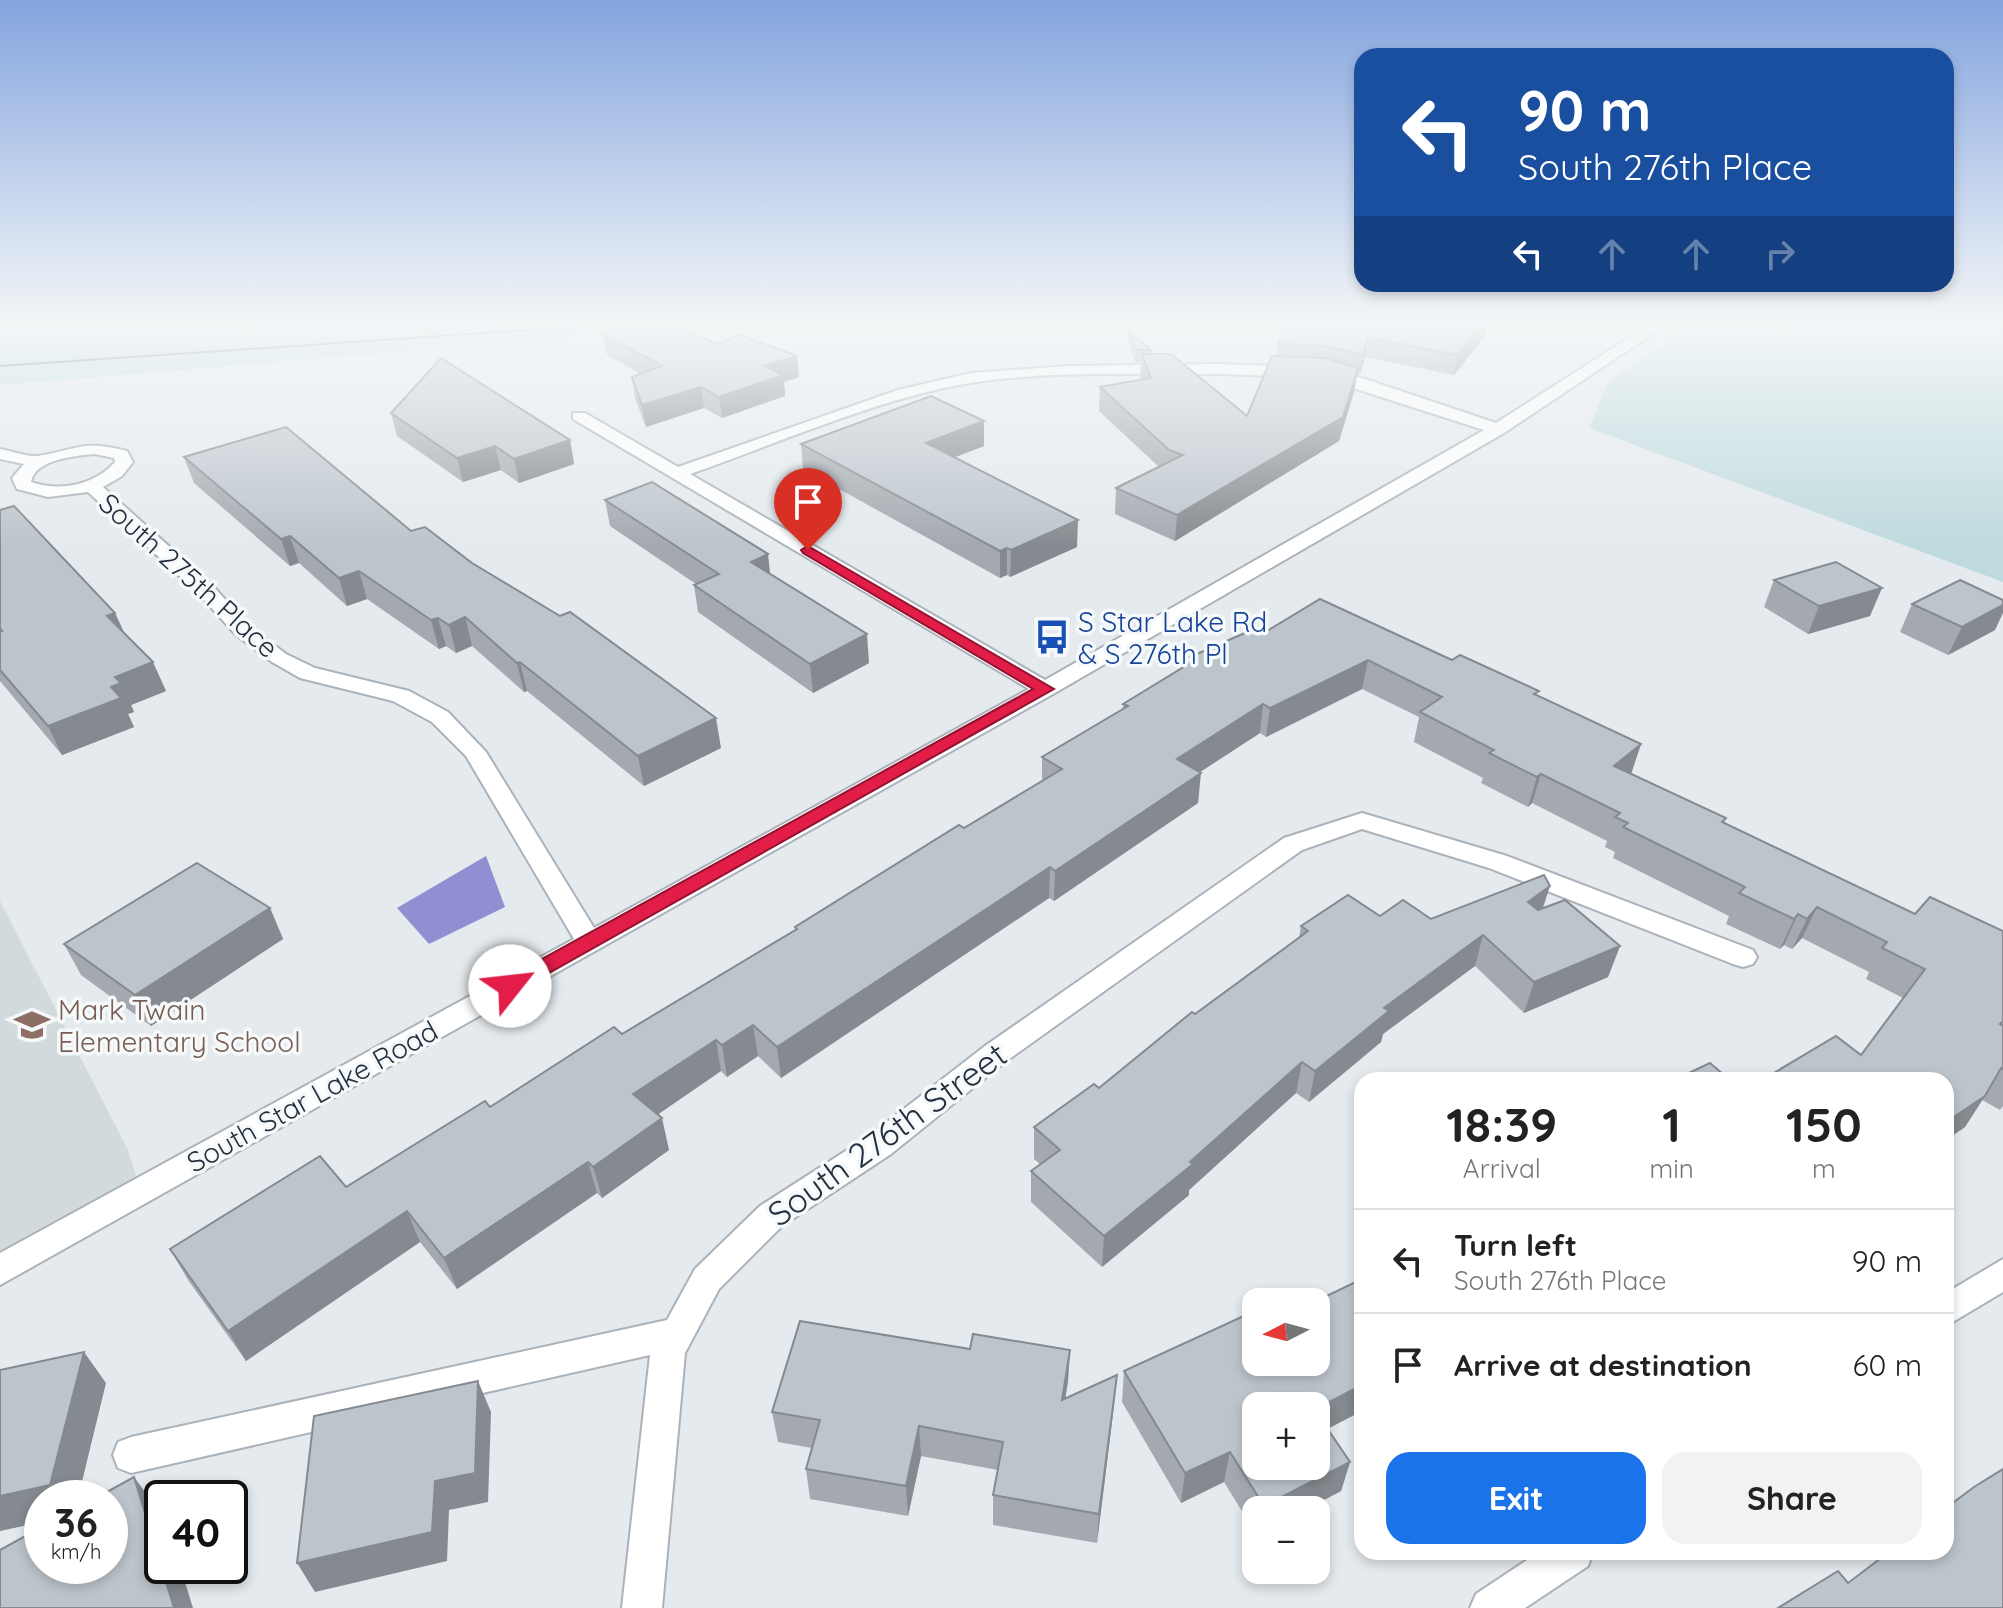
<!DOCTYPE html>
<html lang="en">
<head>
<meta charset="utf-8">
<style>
	body { margin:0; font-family:Quicksand,sans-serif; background:#f2f2f2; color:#222; height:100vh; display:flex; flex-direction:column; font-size:30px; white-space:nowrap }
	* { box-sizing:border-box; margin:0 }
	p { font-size:26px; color:#767676 }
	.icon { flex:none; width:44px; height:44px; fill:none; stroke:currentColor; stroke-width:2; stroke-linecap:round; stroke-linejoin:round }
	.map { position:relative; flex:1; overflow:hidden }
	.details { position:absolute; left:1354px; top:1072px; width:600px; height:488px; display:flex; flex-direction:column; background:#fff; border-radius:24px; box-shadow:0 4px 12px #0003 }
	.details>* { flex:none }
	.hud { position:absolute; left:1354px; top:48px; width:600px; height:244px; border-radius:24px; box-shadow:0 4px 12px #0003; background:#1a4fa0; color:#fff; overflow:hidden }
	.needle { width:52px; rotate:264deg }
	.tools { position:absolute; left:1242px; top:1288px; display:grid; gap:16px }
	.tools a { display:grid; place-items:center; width:88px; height:88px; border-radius:16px; background:#fff; box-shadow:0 4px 12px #0003; font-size:40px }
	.speed { position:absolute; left:24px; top:1480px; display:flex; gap:16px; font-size:40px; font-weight:700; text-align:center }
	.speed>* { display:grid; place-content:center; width:104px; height:104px; border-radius:50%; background:#fff; box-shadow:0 4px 12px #0003; line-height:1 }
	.speed small { font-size:20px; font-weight:400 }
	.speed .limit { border:4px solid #111; border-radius:12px; background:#fff; color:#111 }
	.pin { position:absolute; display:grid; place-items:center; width:68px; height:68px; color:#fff; margin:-82px -34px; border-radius:50% 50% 50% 0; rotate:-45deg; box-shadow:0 0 8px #0007 }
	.pin .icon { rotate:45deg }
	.me { position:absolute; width:88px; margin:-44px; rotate:61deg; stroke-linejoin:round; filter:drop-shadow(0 0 6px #0008) }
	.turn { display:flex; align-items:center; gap:28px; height:168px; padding:0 32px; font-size:36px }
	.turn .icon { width:104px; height:104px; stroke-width:2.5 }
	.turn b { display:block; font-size:56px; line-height:68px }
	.lanes { display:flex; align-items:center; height:76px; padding:0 32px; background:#0003; justify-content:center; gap:40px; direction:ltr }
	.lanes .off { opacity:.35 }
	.eta { display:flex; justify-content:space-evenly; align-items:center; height:136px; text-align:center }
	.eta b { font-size:48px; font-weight:700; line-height:56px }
	.cta { display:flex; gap:16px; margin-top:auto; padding:16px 32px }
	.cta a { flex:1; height:92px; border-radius:24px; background:#1a73e8; color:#fff; font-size:32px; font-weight:700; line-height:92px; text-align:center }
	.cta a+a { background:#f2f2f2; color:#222 }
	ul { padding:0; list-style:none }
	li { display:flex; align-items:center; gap:24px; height:104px; padding:0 32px; border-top:2px solid #e0e0e0 }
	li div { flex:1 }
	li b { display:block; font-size:30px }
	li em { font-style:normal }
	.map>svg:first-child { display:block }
	.built { fill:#d3dade }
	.green { fill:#bfdade }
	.water { fill:#908fd1 }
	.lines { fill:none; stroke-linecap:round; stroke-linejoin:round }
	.minor-casing { stroke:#abb2ba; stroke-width:4 }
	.minor { fill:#fff; fill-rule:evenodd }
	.tram { stroke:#5f6b7b; stroke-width:2 }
	.wall { fill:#a3a9af }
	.shaded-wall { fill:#848a8f }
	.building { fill:#bdc5cc; stroke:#848a8f; stroke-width:2 }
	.route { fill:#e11d48; stroke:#92132f; stroke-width:2 }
	.labels { text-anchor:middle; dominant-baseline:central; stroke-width:7; stroke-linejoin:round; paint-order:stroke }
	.street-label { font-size:28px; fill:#243040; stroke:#f6f9fa }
	.transit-label { font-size:28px; fill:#164399; stroke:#f6f9fa; text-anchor:start }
	.education-label { font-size:28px; fill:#785e54; stroke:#f6f9fa; text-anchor:start }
	.near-street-label { font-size:34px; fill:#243040; stroke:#f6f9fa }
</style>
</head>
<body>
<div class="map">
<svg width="2003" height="1608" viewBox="0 0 2003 1608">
	<rect width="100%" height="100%" fill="#e5eaee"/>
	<!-- built -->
	<path class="built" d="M0 901 128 1150 141 1192 0 1270Z"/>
	<!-- green -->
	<g class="green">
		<path d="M183 322H757L0 385V331Z"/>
		<path d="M1696 322H2003V582L1589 428 1608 382Z"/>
	</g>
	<!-- water -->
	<path class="water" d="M486 856 505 907 429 944 397 908Z"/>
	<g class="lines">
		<!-- minor casing -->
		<g class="minor-casing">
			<g id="minor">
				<path d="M1654 322H1670L1504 433 1053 694 0 1285V1253L574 939 466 756 432 722 393 701 300 678 272 662 235 634 198 593 88 492 48 497 17 489 12 478 24 464 0 459V449C11 451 27 457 38 456 80 449 82 440 127 451L133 462 122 476 103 487 212 585 249 626 286 654 315 668 409 691 448 712 486 752 594 928 1029 689 573 419V413H585L678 467 898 390 971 373 1067 366 1221 364 1322 368 1362 378 1496 423ZM1221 374 1322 378 1484 430 1045 680 690 474C778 443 880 398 970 383 1052 370 1138 375 1221 374ZM95 454 114 458 115 462C95 485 60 492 31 482 35 459 75 456 95 454Z"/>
				<path d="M1362 813 1507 856 1753 950 1757 957 1753 964 1743 967 1733 964 1489 868 1362 829 1302 850 1005 1062 891 1154 782 1226 719 1289 685 1353 662 1608H622L650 1355 131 1473 118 1468 113 1455 118 1442 131 1437 667 1320 695 1269 760 1206 869 1136 985 1046 1284 838Z"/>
				<path d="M2003 1259V1292L1946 1326V1293Z"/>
				<path d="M1539 1552H1593L1588 1566 1525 1608H1470L1476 1594Z"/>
			</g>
		</g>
		<!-- minor -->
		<use href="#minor" class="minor"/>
		<!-- tram -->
		<path class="tram" d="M0 366 648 322"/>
	</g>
	<!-- wall -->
	<g class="wall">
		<path d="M1287 322 1485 336 1454 375 1365 357 1360 374H1357L1354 392 1339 441 1175 541 1115 514 1116 488 1159 467 1099 411 1100 387 1142 380 1140 377 1141 362H1135L1129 344V332L1151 350V354L1247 416 1276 356 1278 344Z"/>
		<path d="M603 334 716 344 799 377 784 382 785 396 722 418 704 408 646 427 635 398 632 377 641 374 607 355Z"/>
		<path d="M391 413 570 440 574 464 519 483 501 470 463 482 397 436Z"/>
		<path d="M801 444 984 446 955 457 1077 547 1010 577 1007 575 1000 578 803 469Z"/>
		<path d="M184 457 411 531 472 563 721 748 644 786 527 691 524 692 472 646 456 653 446 646 439 649 367 599 347 606 299 563 290 566 194 483Z"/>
		<path d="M605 500 771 574 869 663 813 693 698 612 694 585 696 584 610 526Z"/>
		<path d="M0 510 115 613 124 633 166 691 131 705 134 712 128 714 134 727 62 755 0 681Z"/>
		<path d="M1774 580 1870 616 1808 634 1764 607Z"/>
		<path d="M1912 604 1995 630 1948 655 1900 632Z"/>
		<path d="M1262 634 1452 660 1537 696 1641 744 1631 774 1726 818 1724 823 1915 914 2003 931V1106L2000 1110 1982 1100 1965 1127 1946 1140V1080L1861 1055 1903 998 1866 979 1869 972 1802 938 1792 949 1784 945 1780 949 1726 924 1729 916 1613 858 1615 852 1605 847 1607 841 1532 803 1528 807 1481 783 1483 778 1414 742 1419 717 1362 689 1266 737 1260 733 1200 772 1198 803 1054 901 1049 898 781 1078 758 1056 727 1077 721 1071 657 1115 669 1150 602 1198 597 1193 457 1289 420 1242 246 1361 188 1280 170 1249 346 1187 622 1034 795 930V927L964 828 1042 781V757L1123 710V704L1190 664V657Z"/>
		<path d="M270 908 283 939 151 1026 81 975 64 944Z"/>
		<path d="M1543 908 1620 946 1608 977 1524 1013 1475 966 1383 1034 1381 1042 1309 1102 1296 1093 1189 1190V1195L1102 1267 1031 1202V1171L1040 1164 1034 1159V1127L1099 1088 1195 1014 1299 938 1301 926 1380 916 1431 919Z"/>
		<path d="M970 1349 1070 1350 1068 1381 1065 1399 1114 1405 1097 1543 993 1525V1495L998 1470 921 1456 908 1516 810 1499 806 1469 812 1448 778 1442 772 1412Z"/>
		<path d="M1256 1362 1328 1429 1350 1462 1341 1491 1305 1510H1256V1534L1224 1482 1181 1503 1122 1402 1124 1371Z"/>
	</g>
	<!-- shaded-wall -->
	<g class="shaded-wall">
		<path d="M1486 322H1488L1485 336 1454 375 1457 355Z"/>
		<path d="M1368 338 1365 357 1360 374 1363 355Z"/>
		<path d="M797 356 799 377 784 382 785 396 722 418 719 397 765 366Z"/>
		<path d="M1358 368 1354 392 1339 441 1175 541 1177 515Z"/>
		<path d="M701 387 704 408 646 427 642 405Z"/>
		<path d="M984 421V446L927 468 926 443Z"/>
		<path d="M570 440 574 464 519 483 514 459Z"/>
		<path d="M495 446 501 470 463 482 457 458Z"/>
		<path d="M1078 520 1077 547 1010 577 1011 550Z"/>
		<path d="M290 536 299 563 290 566 281 539Z"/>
		<path d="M1007 548V575L1000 578V551Z"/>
		<path d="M768 554 771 582 751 562Z"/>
		<path d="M359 571 367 599 347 606 339 578Z"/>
		<path d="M1882 588 1870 616 1808 634 1819 606Z"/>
		<path d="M2003 605V613L1995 630 1948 655 1962 627Z"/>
		<path d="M115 613 128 641 107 616Z"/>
		<path d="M465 617 472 646 456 653 449 625Z"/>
		<path d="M438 618 446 646 439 649 431 620Z"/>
		<path d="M867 634 869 663 813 693 810 664Z"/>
		<path d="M1368 660 1362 689 1266 737 1270 708Z"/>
		<path d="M153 662 166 691 131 705 134 712 128 714 134 727 62 755 48 726 111 687 115 677Z"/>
		<path d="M520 662 527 691 524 692 517 663Z"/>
		<path d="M1263 704 1260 733 1174 789 1177 759Z"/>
		<path d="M716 718 721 748 644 786 638 756Z"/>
		<path d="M1641 744 1631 774 1614 766Z"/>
		<path d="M1201 773 1198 803 1054 901 1055 871Z"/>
		<path d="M1541 774 1532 803 1528 807 1537 777Z"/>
		<path d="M1050 867 1049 898 781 1078 777 1047Z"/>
		<path d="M1550 886 1540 917 1528 902Z"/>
		<path d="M1817 907 1802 938 1792 949 1807 919Z"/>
		<path d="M270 908 283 939 151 1026 135 995Z"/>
		<path d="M1798 914 1784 945 1780 949 1794 919Z"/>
		<path d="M1483 935 1475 966 1383 1034 1381 1042 1309 1102 1315 1071 1384 1008Z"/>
		<path d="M1620 946 1608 977 1524 1013 1534 982Z"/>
		<path d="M753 1025 758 1056 727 1077 722 1045Z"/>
		<path d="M716 1040 721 1071 641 1126 633 1094Z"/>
		<path d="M1302 1062 1296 1093 1189 1190V1195L1102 1267 1104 1236 1190 1162Z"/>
		<path d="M1985 1096 1965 1127 1946 1140V1122Z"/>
		<path d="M662 1118 669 1150 602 1198 593 1167Z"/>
		<path d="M588 1162 597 1193 457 1289 444 1258Z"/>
		<path d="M407 1211 420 1242 246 1361 228 1331Z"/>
		<path d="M1070 1350 1068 1381 1060 1431 1062 1400Z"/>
		<path d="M84 1352 106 1383 78 1498H42V1522L0 1531V1496Z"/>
		<path d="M1117 1375 1114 1405 1097 1543 1099 1514Z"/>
		<path d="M478 1381 491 1412 488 1502 449 1510 447 1561 315 1592 297 1563 435 1481Z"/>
		<path d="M1362 1385V1411L1316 1435V1409Z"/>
		<path d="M919 1426 921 1456 908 1516 906 1486Z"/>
		<path d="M1230 1452 1224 1482 1181 1503 1185 1473Z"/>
		<path d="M1350 1462 1341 1491 1305 1510H1263L1264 1506Z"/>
		<path d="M134 1477 162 1515V1566H180L193 1608H174Z"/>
	</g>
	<!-- building -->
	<g class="building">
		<path d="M645 322H668L716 344 740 335 797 356 765 366 783 375 719 397 701 387 642 405 632 377 662 366 603 334Z"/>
		<path d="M1287 322H1486L1457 355 1368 338 1363 355 1325 346 1278 344Z"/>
		<path d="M1129 332 1151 350H1136Z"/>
		<path d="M1142 354H1171L1247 416 1272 356 1325 358 1358 368 1343 417 1177 515 1116 488 1183 455 1169 450 1100 387 1151 378Z"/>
		<path d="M441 358 570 440 514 459 495 446 457 458 391 413Z"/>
		<path d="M931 396 984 421 926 443 1078 520 1011 550 1007 548 1000 551 801 444Z"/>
		<path d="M286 427 411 531 425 527 472 563 560 616 570 612 716 718 638 756 520 662 517 663 465 617 449 625 438 618 431 620 359 571 339 578 290 536 281 539 184 457Z"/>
		<path d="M652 482 768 554 751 562 867 634 810 664 694 585 719 574 605 500Z"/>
		<path d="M14 506 115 613 107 616 153 662 115 677 121 683 111 687 121 698 48 726 0 670V631H2L0 628V510Z"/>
		<path d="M1836 562 1882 588 1819 606 1774 580Z"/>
		<path d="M1960 580 2003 600V605L1962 627 1912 604Z"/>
		<path d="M1320 599 1452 660 1460 655 1539 691 1534 694 1641 744 1614 766 1726 818 1722 822 1915 914 1930 897 2003 931V1021L2000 1024 2003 1026V1069L2001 1068 1985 1096 1946 1122V1080H1762L1836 1036 1861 1055 1925 969 1882 948 1887 942 1817 907 1807 919 1798 914 1794 919 1739 893 1745 887 1623 827 1628 823 1615 817 1620 813 1541 774 1537 777 1489 753 1494 750 1420 712 1442 697 1368 660 1270 708 1263 704 1177 759 1201 773 1055 871 1050 867 777 1047 753 1025 722 1045 716 1040 633 1094 662 1118 593 1167 588 1162 444 1258 407 1211 228 1331 170 1249 320 1156 346 1187 485 1101 490 1107 614 1027 622 1034 797 929 795 927 959 825 964 828 1062 769 1042 757 1128 706 1123 704 1195 660 1190 657 1254 629 1262 634Z"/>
		<path d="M197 863 270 908 135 995 64 944Z"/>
		<path d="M1544 875 1550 886 1528 902 1538 910 1565 900 1620 946 1534 982 1483 935 1384 1008 1389 1011 1315 1071 1302 1062 1190 1162 1193 1164 1104 1236 1031 1171 1060 1150 1034 1127 1094 1084 1099 1088 1192 1012 1195 1014 1308 931 1301 926 1348 895 1380 916 1403 900 1431 919Z"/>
		<path d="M1710 1063 1730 1080H1674Z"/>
		<path d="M1362 1279V1385L1316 1409V1406H1256V1466H1316V1412L1350 1462 1264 1506 1230 1452 1185 1473 1124 1371 1248 1314 1256 1325V1362H1316V1302H1314Z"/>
		<path d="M800 1321 970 1349 973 1334 1070 1350 1062 1400 1117 1375 1099 1514 993 1495 1003 1442 919 1426 906 1486 806 1469 820 1420 772 1412Z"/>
		<path d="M84 1352 50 1485 0 1496V1370Z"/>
		<path d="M478 1381 475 1473 435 1481 432 1532 297 1563 314 1416Z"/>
		<path d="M2003 1469V1608H1778L1838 1571 1848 1583 1889 1552H1946V1508L1974 1487Z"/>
		<path d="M134 1477 174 1608H0V1550L42 1527V1566H110V1498H96Z"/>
	</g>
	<!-- sky -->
	<linearGradient id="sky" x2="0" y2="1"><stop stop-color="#85a5df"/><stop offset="0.59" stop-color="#f3f6f7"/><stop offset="1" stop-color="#f3f6f7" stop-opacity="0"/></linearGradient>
	<rect width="2003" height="547" fill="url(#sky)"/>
	<!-- route -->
	<path class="route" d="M808 546 1054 689 517 991H502L499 986 502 981 1033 689 803 553 801 550Z"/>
	<!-- icons -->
	<defs>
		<g id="bus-bare" transform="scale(2.76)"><path d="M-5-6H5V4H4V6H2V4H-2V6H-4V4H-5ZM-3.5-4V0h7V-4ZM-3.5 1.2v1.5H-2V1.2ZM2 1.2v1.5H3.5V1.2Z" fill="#1a4fb4" stroke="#f6f9fa" stroke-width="2.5" paint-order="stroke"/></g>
		<g id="school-bare" transform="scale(2.76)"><path d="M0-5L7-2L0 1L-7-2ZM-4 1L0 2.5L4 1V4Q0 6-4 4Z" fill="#8d6e63" stroke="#f6f9fa" stroke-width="2.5" paint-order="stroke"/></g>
	</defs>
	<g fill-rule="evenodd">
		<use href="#bus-bare" x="1052" y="637"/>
		<use href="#school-bare" x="32" y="1025"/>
	</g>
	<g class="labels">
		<!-- street labels -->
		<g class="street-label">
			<text transform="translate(189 575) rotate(42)">South 275th Place</text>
			<text transform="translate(312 1096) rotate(-29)">South Star Lake Road</text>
		</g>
		<!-- transit labels -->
		<g class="transit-label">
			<text x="1078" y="621">S Star Lake Rd<tspan x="1078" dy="32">&amp; S 276th Pl</tspan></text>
		</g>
		<!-- education labels -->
		<g class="education-label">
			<text x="58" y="1009">Mark Twain<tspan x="58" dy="32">Elementary School</tspan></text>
		</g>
		<!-- near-street labels -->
		<g class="near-street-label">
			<text transform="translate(887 1134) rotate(-36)">South 276th Street</text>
		</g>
	</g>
</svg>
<div class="tools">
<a><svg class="needle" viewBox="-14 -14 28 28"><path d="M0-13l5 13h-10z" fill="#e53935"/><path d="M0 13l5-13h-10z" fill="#767676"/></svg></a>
<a>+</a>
<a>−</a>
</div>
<div class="speed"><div>36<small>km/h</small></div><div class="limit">40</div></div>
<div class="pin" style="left:808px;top:550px;background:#d93025"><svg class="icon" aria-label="arrive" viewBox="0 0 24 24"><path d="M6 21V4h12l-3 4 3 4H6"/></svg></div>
<svg class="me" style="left:510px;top:986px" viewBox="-20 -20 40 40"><circle r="19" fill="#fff"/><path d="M0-13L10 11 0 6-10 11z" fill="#e11d48"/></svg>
<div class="hud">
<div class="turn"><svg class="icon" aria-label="left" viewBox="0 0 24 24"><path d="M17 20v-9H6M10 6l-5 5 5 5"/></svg><div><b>90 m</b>South 276th Place</div></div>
<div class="lanes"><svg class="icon" aria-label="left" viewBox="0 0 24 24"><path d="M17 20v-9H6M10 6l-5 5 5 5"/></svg><svg class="icon off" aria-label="ahead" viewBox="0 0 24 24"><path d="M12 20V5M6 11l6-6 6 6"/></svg><svg class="icon off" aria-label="ahead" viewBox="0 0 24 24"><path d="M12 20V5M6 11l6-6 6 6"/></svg><svg class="icon off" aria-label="right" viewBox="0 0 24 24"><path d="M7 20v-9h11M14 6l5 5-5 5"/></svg></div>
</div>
<section class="details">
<div class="eta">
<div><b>18:39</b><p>Arrival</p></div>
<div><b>1</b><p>min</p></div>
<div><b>150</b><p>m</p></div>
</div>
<ul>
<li><svg class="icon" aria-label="left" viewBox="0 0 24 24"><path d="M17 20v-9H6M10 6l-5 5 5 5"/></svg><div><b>Turn left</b><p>South 276th Place</p></div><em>90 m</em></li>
<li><svg class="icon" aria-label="arrive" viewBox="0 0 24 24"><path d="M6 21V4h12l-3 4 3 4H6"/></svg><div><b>Arrive at destination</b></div><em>60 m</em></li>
</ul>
<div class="cta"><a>Exit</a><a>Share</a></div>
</section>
</div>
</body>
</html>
